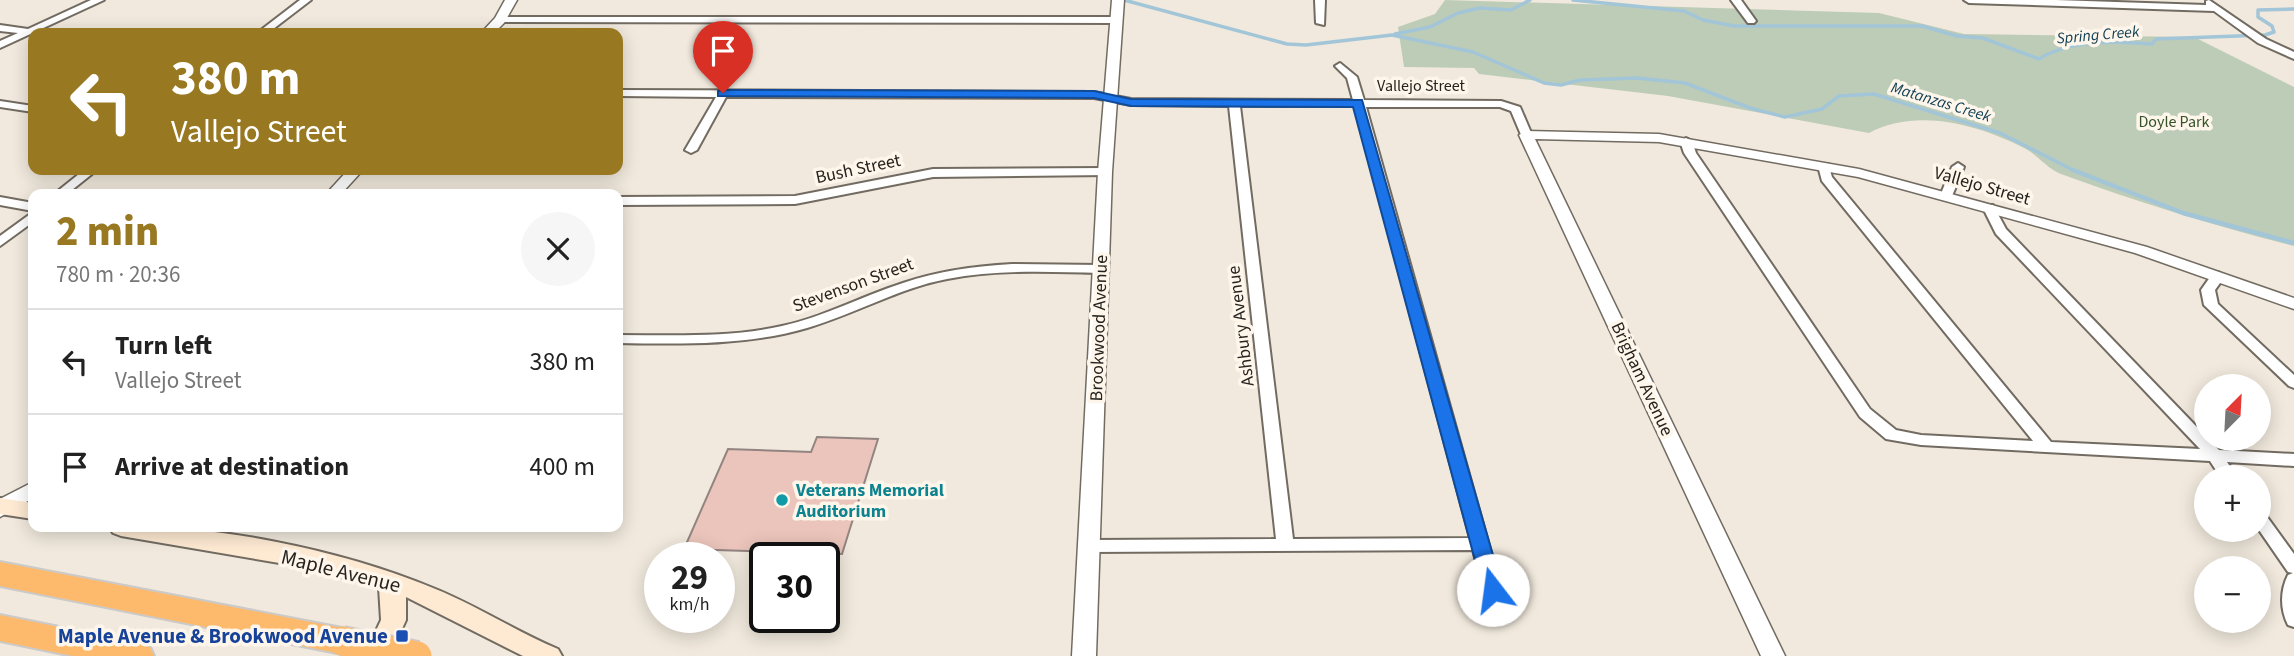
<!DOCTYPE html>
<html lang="en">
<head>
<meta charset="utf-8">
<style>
	body { margin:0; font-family:"Source Sans 3",sans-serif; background:#f6f6f6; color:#222; height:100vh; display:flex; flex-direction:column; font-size:26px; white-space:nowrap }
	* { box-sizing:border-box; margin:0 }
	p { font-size:23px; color:#767676 }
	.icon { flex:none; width:38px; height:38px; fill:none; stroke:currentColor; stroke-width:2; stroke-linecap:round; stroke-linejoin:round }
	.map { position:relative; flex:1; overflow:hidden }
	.sheet { position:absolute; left:28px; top:189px; width:595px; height:343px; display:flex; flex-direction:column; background:#fff; border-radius:14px; box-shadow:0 4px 18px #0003 }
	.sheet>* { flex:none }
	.banner { position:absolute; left:28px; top:28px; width:595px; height:147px; border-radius:14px; box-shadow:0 4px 18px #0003; background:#987922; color:#fff; overflow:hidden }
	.needle { width:46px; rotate:24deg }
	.tools { position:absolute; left:2194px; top:374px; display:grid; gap:14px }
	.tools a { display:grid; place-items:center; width:77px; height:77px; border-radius:50%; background:#fff; box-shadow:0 4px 18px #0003; font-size:35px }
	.speed { position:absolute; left:644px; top:542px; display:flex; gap:14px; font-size:35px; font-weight:700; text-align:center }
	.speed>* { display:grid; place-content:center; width:91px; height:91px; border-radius:50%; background:#fff; box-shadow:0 4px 18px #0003; line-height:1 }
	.speed small { font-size:18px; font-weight:400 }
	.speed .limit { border:4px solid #111; border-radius:10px; background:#fff; color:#111 }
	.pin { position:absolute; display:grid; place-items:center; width:60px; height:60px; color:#fff; margin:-72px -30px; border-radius:50% 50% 50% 0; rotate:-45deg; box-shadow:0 0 7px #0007 }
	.pin .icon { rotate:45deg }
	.me { position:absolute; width:77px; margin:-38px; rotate:345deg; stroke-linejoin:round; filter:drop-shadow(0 0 5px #0008) }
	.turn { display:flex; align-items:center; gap:24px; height:147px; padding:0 28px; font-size:32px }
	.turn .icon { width:91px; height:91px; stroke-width:2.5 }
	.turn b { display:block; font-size:49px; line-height:60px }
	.round { display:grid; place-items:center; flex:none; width:74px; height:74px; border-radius:37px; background:#f6f6f6 }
	.summary { display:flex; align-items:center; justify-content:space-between; height:119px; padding:0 28px }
	h1 { font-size:42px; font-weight:800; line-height:52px; color:#987922 }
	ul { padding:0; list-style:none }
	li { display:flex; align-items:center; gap:21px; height:105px; padding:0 28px; border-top:2px solid #e0e0e0 }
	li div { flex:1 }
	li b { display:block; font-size:26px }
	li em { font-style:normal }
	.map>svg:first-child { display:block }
	.green { fill:#bdccb7 }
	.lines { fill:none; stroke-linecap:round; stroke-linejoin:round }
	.stream-far1 { stroke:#a2c5d8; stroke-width:3.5 }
	.stream { stroke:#a2c5d8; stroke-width:4.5 }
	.building { fill:#ebc5bb; stroke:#928480; stroke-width:2 }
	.minor-casing { stroke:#726b61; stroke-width:4 }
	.tertiary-casing { stroke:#726b61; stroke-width:3 }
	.secondary-casing { stroke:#726b61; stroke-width:4 }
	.motorway-casing { stroke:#cbcac9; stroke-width:4 }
	.minor { fill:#fff; fill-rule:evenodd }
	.tertiary { fill:#fff; fill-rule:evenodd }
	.secondary { fill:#feead3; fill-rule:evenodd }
	.motorway { fill:#fdba6d; fill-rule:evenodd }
	.motorway-bridge-casing { stroke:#cbcac9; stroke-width:32; stroke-linecap:butt }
	.motorway-bridge { stroke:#fdba6d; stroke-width:29 }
	.route { fill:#1a73e8; stroke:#114b97; stroke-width:2 }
	.culture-dot { fill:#0f9aa8; stroke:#fef6eb; stroke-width:2.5 }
	.transit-dot { fill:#1a4fb4; stroke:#fef6eb; stroke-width:2.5 }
	.labels { text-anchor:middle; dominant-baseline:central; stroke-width:7; stroke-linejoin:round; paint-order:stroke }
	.far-water-label { font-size:16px; font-style:italic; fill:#134056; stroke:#fef6eb }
	.far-street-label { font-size:16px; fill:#26231f; stroke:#fef6eb }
	.far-park-label { font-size:16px; fill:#345228; stroke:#fef6eb }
	.street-label { font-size:18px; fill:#26231f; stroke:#fef6eb }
	.culture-label { font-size:18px; font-weight:bold; fill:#0d838f; stroke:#fef6eb; text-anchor:start }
	.near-street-label { font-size:21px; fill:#26231f; stroke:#fef6eb }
	.near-transit-label { font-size:21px; font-weight:bold; fill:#164399; stroke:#fef6eb; text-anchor:end }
</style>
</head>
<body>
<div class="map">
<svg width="2294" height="656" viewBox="0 0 2294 656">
	<rect width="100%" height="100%" fill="#f1e9dd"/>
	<!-- green -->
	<path class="green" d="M1445 0 1879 13 1964 34 2194 37 2294 87V246C2215 226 2137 202 2061 174 2048 169 2038 156 2026 149 1980 125 1917 107 1869 133L1668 96 1479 74 1474 68 1404 67 1398 27 1435 14Z"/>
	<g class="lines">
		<!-- stream-far1 -->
		<g class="stream-far1">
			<path d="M1124 0 1287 44 1306 45 1392 35 1473 52 1544 83 1561 85 1580 80 1637 78 1685 83 1750 108 1785 117 1822 109 1839 96 1874 94 2000 133 2077 172"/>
			<path d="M1573 0 1684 11 1703 20 1734 26H1922L1957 36 1983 38 2039 59C2068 40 2117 41 2152 44L2156 39 2265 35 2274 32 2272 26 2258 17V10L2294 9"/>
			<path d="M1395 34 1430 27 1458 13 1480 8 1511 10 1530 0"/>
		</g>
		<!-- stream -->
		<path class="stream" d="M2073 170 2183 213 2294 243"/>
	</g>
	<!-- building -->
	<path class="building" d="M817 437 878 439 842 554 684 549 728 449 811 452Z"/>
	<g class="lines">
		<!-- minor casing -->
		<g class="minor-casing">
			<g id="minor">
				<path d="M91 0H104L0 48V41L18 33 0 31V25L28 29Z"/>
				<path d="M300 0H311L268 33H257Z"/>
				<path d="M1315 0H1325L1324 25 1316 23Z"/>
				<path d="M1731 0H1741L1756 21 1754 23H1748Z"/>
				<path d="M1964 0H2056L2206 5V1L2209 0 2266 39 2294 52V59L2258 43 2214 11 1969 3Z"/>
				<path d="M500 17H1116L1121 20 1116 23 497 22 495 20Z"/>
				<path d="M1340 63 1357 77 1364 100 1501 101 1520 107 1532 135 1526 138 1522 137 1511 111 1500 107H1366L1508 613 1505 618 1499 620 1493 618 1490 613 1473 550 1091 552 1085 551 1082 546 1085 541 1091 540 1276 539 1229 106 1131 105 1094 98 726 97 697 150 691 153 685 150 716 97 618 96V90L1094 92 1131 99 1353 100 1347 78 1335 66ZM1240 106H1355L1470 538 1293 539Z"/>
				<path d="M0 101 33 106V112L0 107Z"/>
				<path d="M1686 138 1692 141 1696 153 1870 409 1896 430 1921 435 2033 441 1822 181 1818 166 1820 164H1828L1832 177 2051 442 2200 449 1996 234 1983 208 1985 205H1993L2006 229 2219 450 2294 454V466L2227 462 2238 478H2221L2210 461 1921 445 1886 439 1860 417 1684 153 1680 141Z"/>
				<path d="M1958 163 1964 167 1952 196 1946 200 1942 199 1940 196 1952 167Z"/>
				<path d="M1105 168 1111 172 1109 175 933 177 795 204 618 205V197L795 196 933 169Z"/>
				<path d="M84 170H97L67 194H54Z"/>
				<path d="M0 197 33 203V211L0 205Z"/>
				<path d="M33 212V222L0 246V236Z"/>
				<path d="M1012 264 1101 265 1108 269 1101 273C1050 272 998 269 947 279 899 288 855 314 807 328 746 346 681 344 618 343V335C673 335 729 338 782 326 824 317 862 296 903 283 938 271 975 266 1012 264Z"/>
				<path d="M2218 272 2225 276 2215 290 2218 304 2294 375V388L2289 386 2204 305 2201 290 2213 273Z"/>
				<path d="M2259 512 2265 514 2294 554V627L2288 625C2280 609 2280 591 2288 575L2293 573 2288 572 2259 530Z"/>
			</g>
		</g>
		<!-- tertiary casing -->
		<g class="tertiary-casing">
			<g id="tertiary">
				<path d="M505 0H517L504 23 494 33H481L495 18Z"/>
				<path d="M1112 0H1124L1112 172 1096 656H1072L1098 172Z"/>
				<path d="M1526 131 1659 134 1859 169 2147 247 2294 298V309L2135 253 1858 177 1659 142 1535 139 1785 656H1761L1519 135Z"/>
				<path d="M348 170H363L341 194H326Z"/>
				<path d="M33 482V498L0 517V499Z"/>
			</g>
		</g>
		<!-- secondary casing -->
		<g class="secondary-casing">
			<g id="secondary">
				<path d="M0 498 33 503V519L0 514Z"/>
				<path d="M109 527C208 522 342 550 433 588 476 605 515 631 558 649L562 656H523L406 597V620L391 653 364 656 381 620 379 587 303 567 121 536 113 533Z"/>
			</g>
		</g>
		<!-- motorway casing -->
		<g class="motorway-casing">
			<g id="motorway">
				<path d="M0 562 342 628 353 632 358 641 353 650 342 654 0 586Z"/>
				<path d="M0 615 138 643 150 647 154 656H73L0 641Z"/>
			</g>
		</g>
		<!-- minor -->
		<use href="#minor" class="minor"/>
		<!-- tertiary -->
		<use href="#tertiary" class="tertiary"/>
		<!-- secondary -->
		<use href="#secondary" class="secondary"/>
		<!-- motorway -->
		<use href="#motorway" class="motorway"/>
		<!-- motorway-bridge casing -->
		<g class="motorway-bridge-casing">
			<path id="motorway-bridge" d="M342 641 417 656"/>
		</g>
		<!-- motorway-bridge -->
		<use href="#motorway-bridge" class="motorway-bridge"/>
	</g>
	<!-- route -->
	<path class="route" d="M723 90 1094 91 1131 99 1362 100 1503 590 1500 596H1485L1483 590 1353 107 1131 106 1094 98 718 96V91Z"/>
	<!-- markers -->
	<circle class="culture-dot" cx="782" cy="500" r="7"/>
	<rect class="transit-dot" x="395" y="629" width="14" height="14" rx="3.5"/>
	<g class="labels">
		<!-- far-water labels -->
		<g class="far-water-label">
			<text transform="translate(2098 35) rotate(-5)">Spring Creek</text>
			<text transform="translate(1941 102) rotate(17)">Matanzas Creek</text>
		</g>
		<!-- far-street labels -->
		<g class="far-street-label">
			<text x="1421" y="86">Vallejo Street</text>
		</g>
		<!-- far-park labels -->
		<g class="far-park-label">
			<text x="2174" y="122">Doyle Park</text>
		</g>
		<!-- street labels -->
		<g class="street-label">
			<text transform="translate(858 169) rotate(-12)">Bush Street</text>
			<text transform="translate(1982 186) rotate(16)">Vallejo Street</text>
			<text transform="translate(853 285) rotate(-20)">Stevenson Street</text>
			<text transform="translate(1241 326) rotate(-97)">Ashbury Avenue</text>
			<text transform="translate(1099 328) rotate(-88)">Brookwood Avenue</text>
			<text transform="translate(1642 379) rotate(65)">Brigham Avenue</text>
		</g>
		<!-- culture labels -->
		<g class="culture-label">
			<text x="796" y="490">Veterans Memorial<tspan x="796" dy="21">Auditorium</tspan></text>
		</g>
		<!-- near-street labels -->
		<g class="near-street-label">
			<text transform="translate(341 571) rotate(14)">Maple Avenue</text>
		</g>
		<!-- near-transit labels -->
		<g class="near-transit-label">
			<text x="388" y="636">Maple Avenue &amp; Brookwood Avenue</text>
		</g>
	</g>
</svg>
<div class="tools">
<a><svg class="needle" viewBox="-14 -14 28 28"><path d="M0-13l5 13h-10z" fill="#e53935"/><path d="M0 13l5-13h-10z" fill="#767676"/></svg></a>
<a>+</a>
<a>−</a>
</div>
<div class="speed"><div>29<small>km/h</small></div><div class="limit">30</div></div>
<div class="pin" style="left:723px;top:93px;background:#d93025"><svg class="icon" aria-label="arrive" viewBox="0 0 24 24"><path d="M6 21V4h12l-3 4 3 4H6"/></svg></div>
<svg class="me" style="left:1493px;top:590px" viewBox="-20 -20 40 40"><circle r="19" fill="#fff"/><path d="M0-13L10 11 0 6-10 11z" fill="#1a73e8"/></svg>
<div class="banner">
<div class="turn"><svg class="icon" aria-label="left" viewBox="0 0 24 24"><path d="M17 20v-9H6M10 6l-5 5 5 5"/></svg><div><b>380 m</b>Vallejo Street</div></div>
</div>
<section class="sheet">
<div class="summary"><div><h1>2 min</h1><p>780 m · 20:36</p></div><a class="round"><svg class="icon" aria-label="close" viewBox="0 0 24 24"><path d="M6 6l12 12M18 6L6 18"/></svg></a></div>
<ul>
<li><svg class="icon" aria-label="left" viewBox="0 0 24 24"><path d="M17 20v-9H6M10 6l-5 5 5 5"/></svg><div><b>Turn left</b><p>Vallejo Street</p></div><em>380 m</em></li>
<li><svg class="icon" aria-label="arrive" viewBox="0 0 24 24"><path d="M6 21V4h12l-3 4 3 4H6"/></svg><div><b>Arrive at destination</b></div><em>400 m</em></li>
</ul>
</section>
</div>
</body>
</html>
